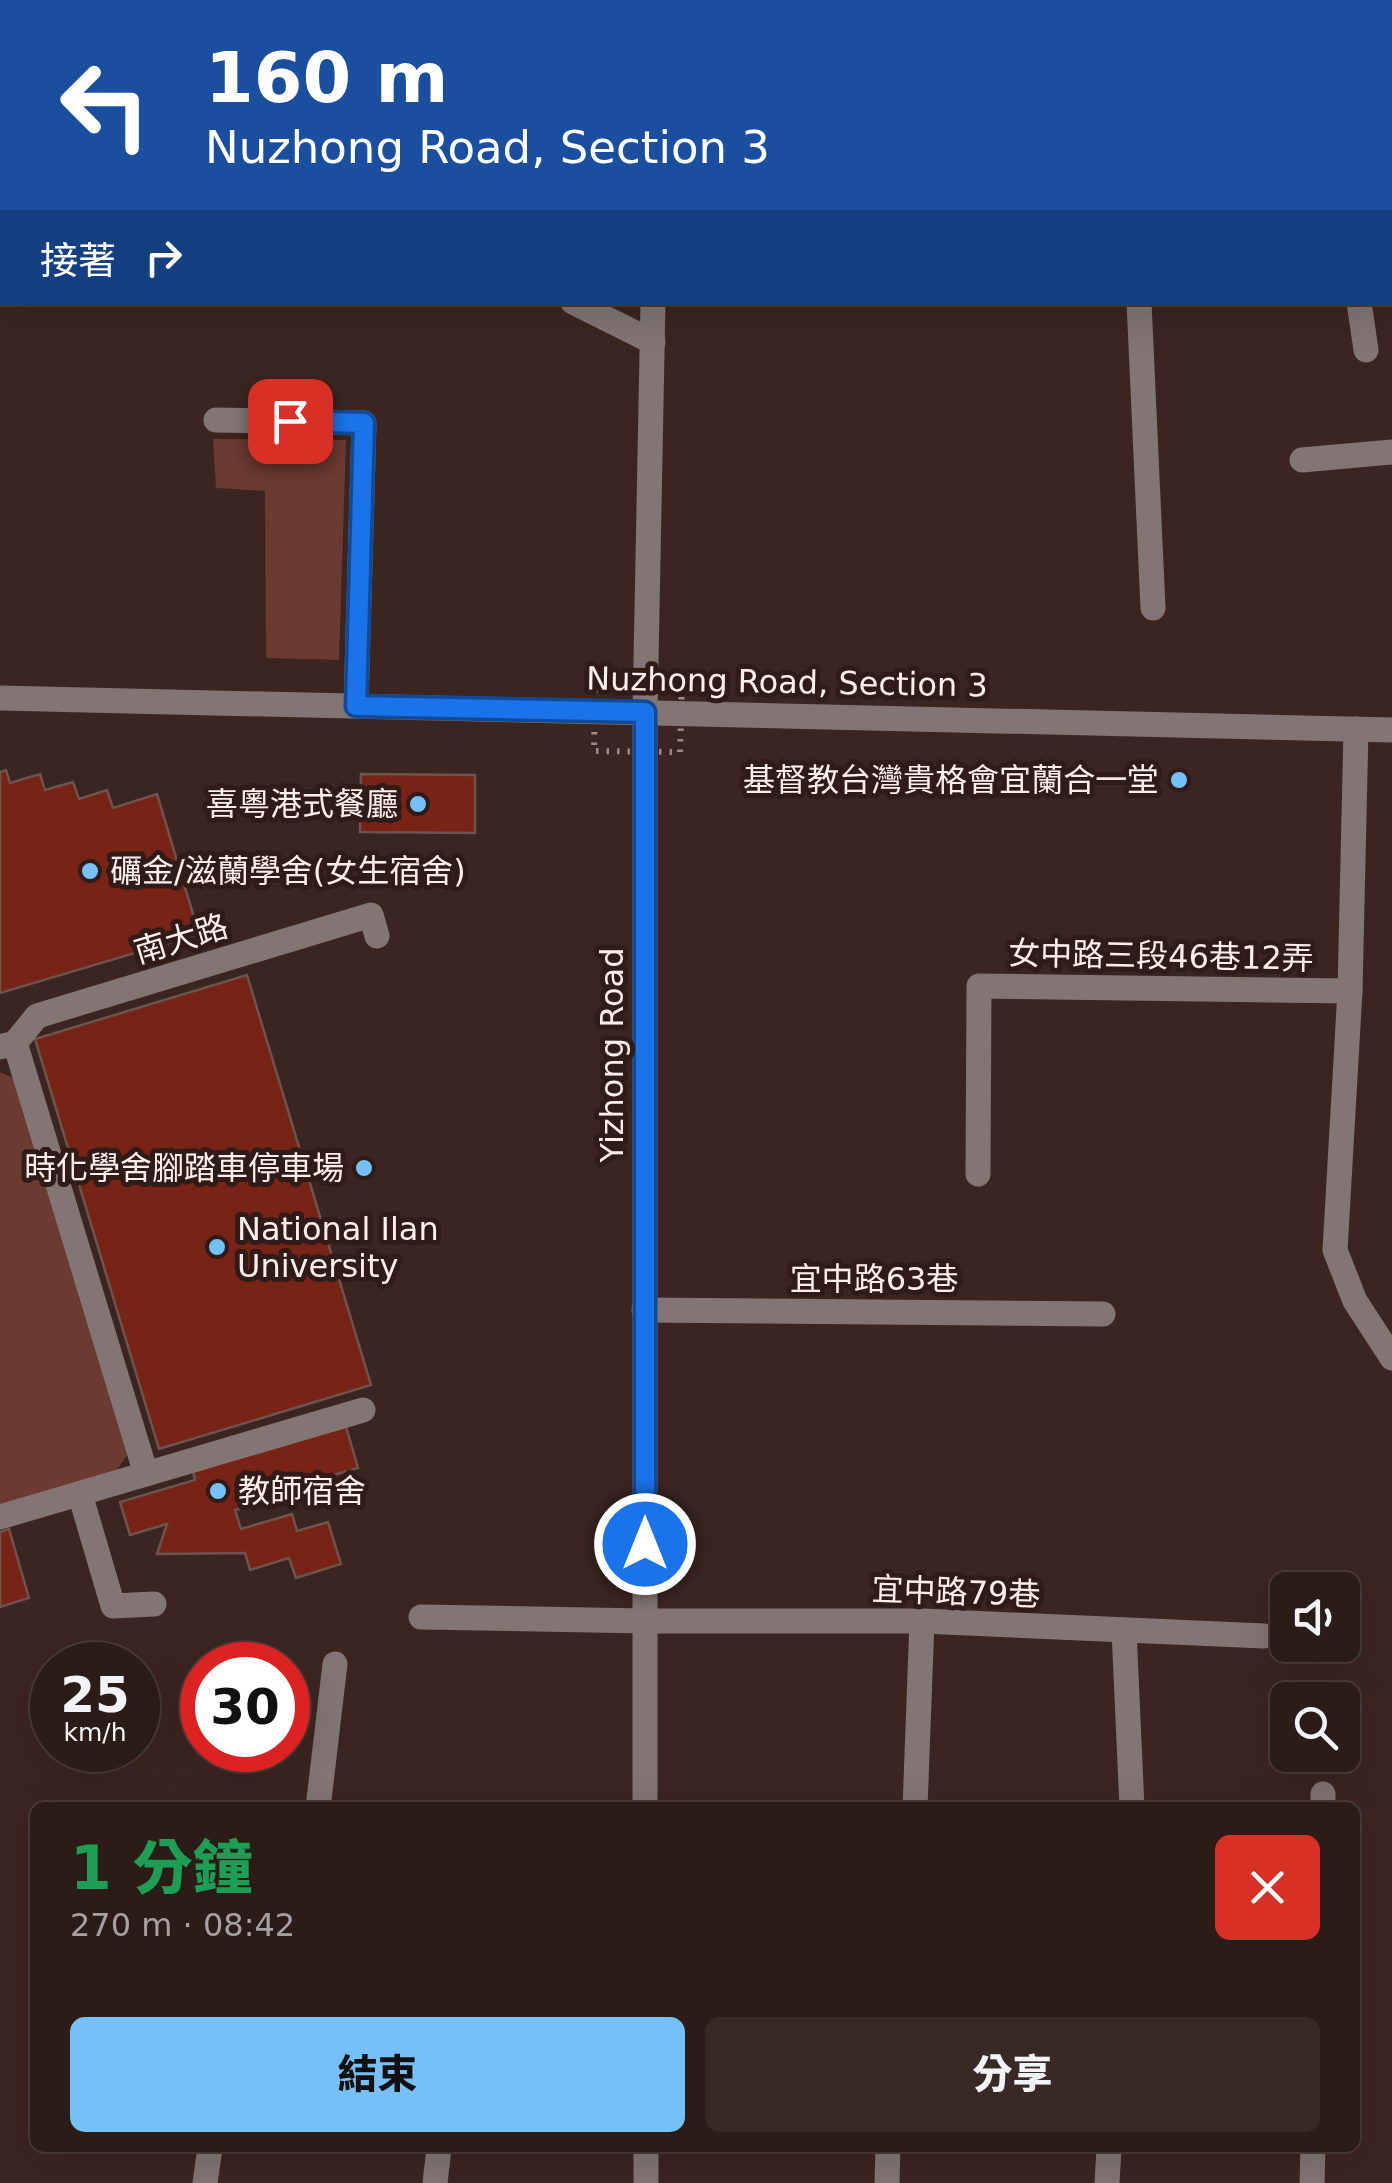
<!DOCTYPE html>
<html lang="zh-TW">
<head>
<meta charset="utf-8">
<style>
	body { margin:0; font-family:"DejaVu Sans","Noto Sans TC",sans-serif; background:#382925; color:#f1f3f6; height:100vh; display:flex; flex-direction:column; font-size:38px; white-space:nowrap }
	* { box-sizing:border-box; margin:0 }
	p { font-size:32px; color:#a6a1a2 }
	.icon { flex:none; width:55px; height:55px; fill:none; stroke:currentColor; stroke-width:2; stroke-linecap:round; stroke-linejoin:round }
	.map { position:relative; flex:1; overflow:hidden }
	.sheet { position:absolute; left:30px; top:1802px; width:1330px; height:350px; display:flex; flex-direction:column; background:#2c1c18; border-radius:15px; box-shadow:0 10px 40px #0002,0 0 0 2px #483a37 }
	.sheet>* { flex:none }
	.banner { position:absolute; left:0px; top:0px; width:1392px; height:305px; box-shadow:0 10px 40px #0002,0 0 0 2px #483a37; background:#1a4fa0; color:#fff; overflow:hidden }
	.fabs { position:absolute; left:1270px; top:1572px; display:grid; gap:20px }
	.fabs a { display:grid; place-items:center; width:90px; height:90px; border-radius:15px; background:#2c1c18; box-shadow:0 10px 40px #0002,0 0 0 2px #483a37; font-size:50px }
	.speed { position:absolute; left:30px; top:1642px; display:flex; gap:20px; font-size:50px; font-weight:700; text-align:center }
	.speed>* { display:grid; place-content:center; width:130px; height:130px; border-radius:50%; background:#2c1c18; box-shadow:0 10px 40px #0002,0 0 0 2px #483a37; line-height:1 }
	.speed small { font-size:25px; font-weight:400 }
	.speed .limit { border:15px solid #d22; background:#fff; color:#111 }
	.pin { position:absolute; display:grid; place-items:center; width:85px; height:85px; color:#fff; margin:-42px; border-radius:20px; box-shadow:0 5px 15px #0006 }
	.me { position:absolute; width:110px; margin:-55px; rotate:0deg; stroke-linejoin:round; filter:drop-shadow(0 0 8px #0008) }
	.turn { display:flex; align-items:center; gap:35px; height:210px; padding:0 40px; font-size:45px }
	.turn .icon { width:130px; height:130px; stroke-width:2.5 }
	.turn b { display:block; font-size:70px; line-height:85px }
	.then { display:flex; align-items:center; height:95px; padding:0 40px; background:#0003; gap:20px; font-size:38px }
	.round { display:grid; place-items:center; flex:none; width:105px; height:105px; border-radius:15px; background:#382925 }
	.summary { display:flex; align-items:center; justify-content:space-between; height:170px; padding:0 40px }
	h1 { font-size:60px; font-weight:800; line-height:75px; color:#1e9e55 }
	.button { display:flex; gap:20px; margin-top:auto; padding:20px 40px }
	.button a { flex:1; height:115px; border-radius:15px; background:#75c0f6; color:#111; font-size:40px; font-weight:800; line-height:115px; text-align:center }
	.button a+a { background:#382925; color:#f1f3f6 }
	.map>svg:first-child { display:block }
	.green { fill:#6b3a30 }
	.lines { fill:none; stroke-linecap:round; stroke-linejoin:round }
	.stream { stroke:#2c0200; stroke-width:11 }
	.building { fill:#772316; stroke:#6d544e; stroke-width:2.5 }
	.path { stroke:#9c8985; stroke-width:6; stroke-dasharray:2.5 8; stroke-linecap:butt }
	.minor { stroke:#827573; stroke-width:25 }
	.route-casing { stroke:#114b97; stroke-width:25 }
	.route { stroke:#1a73e8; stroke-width:18 }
	.poi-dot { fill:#75c0f6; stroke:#301b17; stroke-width:4 }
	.labels { text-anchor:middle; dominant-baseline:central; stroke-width:10; stroke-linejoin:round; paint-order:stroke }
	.street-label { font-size:32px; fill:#feefeb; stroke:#301b17 }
	.poi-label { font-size:32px; fill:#feefeb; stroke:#301b17; text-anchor:end }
</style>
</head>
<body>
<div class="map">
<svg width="1392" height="2183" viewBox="0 0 1392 2183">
	<rect width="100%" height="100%" fill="#3b2520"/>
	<!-- green -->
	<g class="green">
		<path d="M213 439 346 440 339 660 266 658 265 491 216 488Z"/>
		<path d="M0 1072 18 1080 130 1451 111 1478 0 1510Z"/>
	</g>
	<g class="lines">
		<!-- stream -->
		<g class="stream">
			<path d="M1234 0 1238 2"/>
			<path d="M754 2H887"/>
			<path d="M1344 2 1359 0"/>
			<path d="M0 72H2"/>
		</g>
	</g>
	<!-- building -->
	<g class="building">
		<path d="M6 770 10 783 40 774 45 790 73 782 79 799 107 790 113 808 157 794 199 934 0 993V772Z"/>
		<path d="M361 774 475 775V833L360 832Z"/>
		<path d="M247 975 371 1385 159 1449 35 1039Z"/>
		<path d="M345 1423 358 1468 241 1502 243 1508 235 1510 241 1529 292 1514 297 1531 328 1522 341 1564 296 1578 289 1558 250 1570 245 1553 157 1554 167 1524 130 1535 120 1502 195 1480 192 1468Z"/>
		<path d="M9 1529 29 1598 0 1607V1532Z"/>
	</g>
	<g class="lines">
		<!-- path -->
		<g class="path">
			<path d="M1187 0V2"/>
			<path d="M595 678 682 679 680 752 594 751Z"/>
		</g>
		<!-- minor -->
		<g class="minor">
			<path d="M1390 33H1392"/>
			<path d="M0 106H2"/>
			<path d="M0 140H2"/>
			<path d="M0 253 2 248"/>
			<path d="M573 302 653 342"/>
			<path d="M1139 302 1153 608"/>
			<path d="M1359 302 1366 350"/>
			<path d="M216 420 364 423 356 706"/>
			<path d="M1302 460 1392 452"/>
			<path d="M0 698 1392 730"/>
			<path d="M1356 729 1350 991 1335 1250 1355 1301 1392 1358"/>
			<path d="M15 1043 146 1474"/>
			<path d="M0 1047 15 1043 37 1016 371 915 377 936"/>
			<path d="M978 1174 979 986 1350 991"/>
			<path d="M644 1310 1103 1314"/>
			<path d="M80 1494 113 1606 154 1604"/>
			<path d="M0 1517 363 1410"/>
			<path d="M421 1617 646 1621H922L1264 1636"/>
			<path d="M1124 1630 1132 1808"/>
			<path d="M318 1808 335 1664"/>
			<path d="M645 1808V712L653 302"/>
			<path d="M915 1808 922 1621"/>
			<path d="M1323 1808V1794"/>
			<path d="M646 2148V2183"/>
			<path d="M205 2183 210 2148"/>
			<path d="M435 2183 439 2148"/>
			<path d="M887 2183 888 2148"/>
			<path d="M1107 2183 1109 2148"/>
			<path d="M1312 2183 1313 2148"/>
		</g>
	</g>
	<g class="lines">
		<!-- route casing -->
		<g class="route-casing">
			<path id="route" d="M290 421 364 423 356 706 645 712V1544"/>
		</g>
		<!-- route -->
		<use href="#route" class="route"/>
	</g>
	<!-- markers -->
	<g class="poi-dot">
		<circle cx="1179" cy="780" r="10"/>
		<circle cx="418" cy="804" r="10"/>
		<circle cx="90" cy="871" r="10"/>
		<circle cx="364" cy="1168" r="10"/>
		<circle cx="217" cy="1247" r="10"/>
		<circle cx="218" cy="1491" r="10"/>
	</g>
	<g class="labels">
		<!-- street labels -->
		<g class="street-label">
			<text transform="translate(787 682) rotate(1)">Nuzhong Road, Section 3</text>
			<text transform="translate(181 939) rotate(-17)">南大路</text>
			<text transform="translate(1161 956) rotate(1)">女中路三段46巷12弄</text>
			<text transform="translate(612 1055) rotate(-90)">Yizhong Road</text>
			<text x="874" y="1279">宜中路63巷</text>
			<text transform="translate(956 1592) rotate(2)">宜中路79巷</text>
		</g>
		<!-- poi labels -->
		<g class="poi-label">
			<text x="1159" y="780">基督教台灣貴格會宜蘭合一堂</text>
			<text x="398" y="804">喜粵港式餐廳</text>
			<text x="110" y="871" text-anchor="start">礪金/滋蘭學舍(女生宿舍)</text>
			<text x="344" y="1168">時化學舍腳踏車停車場</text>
			<text x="237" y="1229" text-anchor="start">National Ilan<tspan x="237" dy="37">University</tspan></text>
			<text x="238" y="1491" text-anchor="start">教師宿舍</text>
		</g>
	</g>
</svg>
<div class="fabs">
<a><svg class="icon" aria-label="sound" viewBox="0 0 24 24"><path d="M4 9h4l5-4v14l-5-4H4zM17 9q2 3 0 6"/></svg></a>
<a><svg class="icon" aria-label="search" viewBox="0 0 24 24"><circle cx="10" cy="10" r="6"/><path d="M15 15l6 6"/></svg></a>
</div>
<div class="speed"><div>25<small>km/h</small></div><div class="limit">30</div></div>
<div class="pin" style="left:290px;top:421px;background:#d93025"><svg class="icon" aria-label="arrive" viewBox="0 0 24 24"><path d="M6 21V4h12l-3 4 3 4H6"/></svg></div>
<svg class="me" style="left:645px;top:1544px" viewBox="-20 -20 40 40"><circle r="17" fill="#1a73e8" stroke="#fff" stroke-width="3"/><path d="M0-11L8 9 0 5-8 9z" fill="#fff"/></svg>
<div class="banner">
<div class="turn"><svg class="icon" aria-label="left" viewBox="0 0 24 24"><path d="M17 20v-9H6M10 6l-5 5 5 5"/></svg><div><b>160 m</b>Nuzhong Road, Section 3</div></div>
<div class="then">接著<svg class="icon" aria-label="right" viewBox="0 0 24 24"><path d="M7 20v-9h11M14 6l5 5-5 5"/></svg></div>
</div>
<section class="sheet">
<div class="summary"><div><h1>1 分鐘</h1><p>270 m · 08:42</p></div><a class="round" style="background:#d93025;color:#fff"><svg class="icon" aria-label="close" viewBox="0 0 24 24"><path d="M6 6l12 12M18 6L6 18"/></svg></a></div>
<div class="button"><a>結束</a><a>分享</a></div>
</section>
</div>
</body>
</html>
